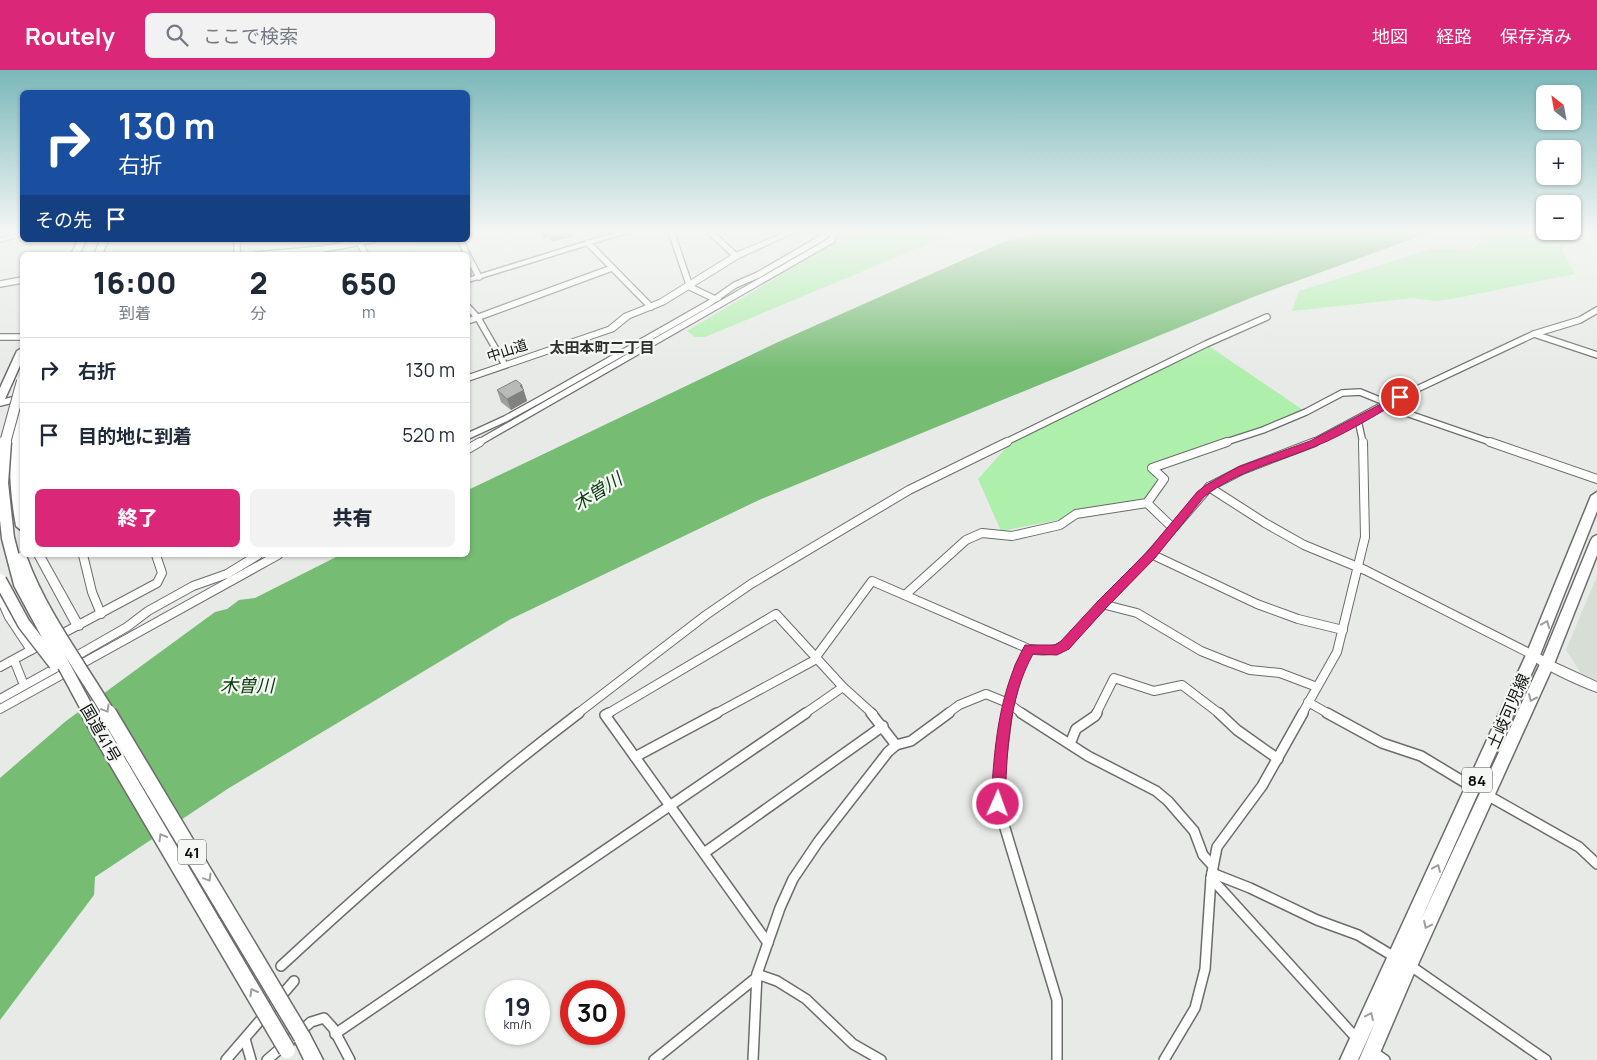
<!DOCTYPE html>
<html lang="ja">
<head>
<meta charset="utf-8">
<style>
	body { margin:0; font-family:Manrope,"Noto Sans JP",sans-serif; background:#f2f2f3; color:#1f2937; height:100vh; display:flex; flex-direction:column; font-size:19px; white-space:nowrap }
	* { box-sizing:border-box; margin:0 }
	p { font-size:16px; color:#747a83 }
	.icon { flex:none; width:28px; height:28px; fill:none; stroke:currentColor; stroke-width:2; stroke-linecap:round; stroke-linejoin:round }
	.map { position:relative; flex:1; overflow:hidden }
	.details { position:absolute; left:20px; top:182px; width:450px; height:305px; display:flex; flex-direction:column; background:#fff; border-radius:8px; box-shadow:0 1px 4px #0004 }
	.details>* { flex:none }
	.hud { position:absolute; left:20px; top:20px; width:450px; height:152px; border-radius:8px; box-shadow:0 1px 4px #0004; background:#1a4fa0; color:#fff; overflow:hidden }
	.needle { width:32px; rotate:329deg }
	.fabs { position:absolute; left:1536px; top:15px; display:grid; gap:10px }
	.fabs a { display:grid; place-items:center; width:45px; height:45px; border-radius:8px; background:#fff; box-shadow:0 1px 4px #0004; font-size:25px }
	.speed { position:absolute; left:485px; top:910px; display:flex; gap:10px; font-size:25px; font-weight:700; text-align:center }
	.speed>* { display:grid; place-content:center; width:65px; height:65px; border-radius:50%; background:#fff; box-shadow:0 1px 4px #0004; line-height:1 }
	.speed small { font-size:12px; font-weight:400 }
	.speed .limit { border:8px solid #d22; background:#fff; color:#111 }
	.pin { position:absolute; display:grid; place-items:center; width:42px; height:42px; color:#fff; margin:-21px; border:2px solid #fff; border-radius:50%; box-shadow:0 1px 5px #0007 }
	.me { position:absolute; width:55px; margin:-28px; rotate:2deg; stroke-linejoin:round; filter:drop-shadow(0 0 4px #0008) }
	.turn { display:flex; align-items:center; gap:18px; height:105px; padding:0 15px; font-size:22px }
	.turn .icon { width:65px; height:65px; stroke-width:2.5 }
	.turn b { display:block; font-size:35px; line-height:42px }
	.then { display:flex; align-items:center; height:48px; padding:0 15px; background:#0003; gap:10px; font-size:19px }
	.eta { display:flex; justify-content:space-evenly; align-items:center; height:85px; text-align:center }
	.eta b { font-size:30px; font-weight:800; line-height:35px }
	.cta { display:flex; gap:10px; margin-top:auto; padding:10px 15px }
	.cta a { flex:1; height:58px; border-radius:8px; background:#db2777; color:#fff; font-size:20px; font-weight:800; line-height:58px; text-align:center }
	.cta a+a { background:#f2f2f3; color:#1f2937 }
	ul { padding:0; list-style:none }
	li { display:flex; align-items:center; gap:15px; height:65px; padding:0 15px; border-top:1px solid #e0e1e3 }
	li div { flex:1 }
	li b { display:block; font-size:19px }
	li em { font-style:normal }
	header { display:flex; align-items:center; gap:30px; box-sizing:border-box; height:70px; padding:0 25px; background:#db2777; color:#fff }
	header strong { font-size:24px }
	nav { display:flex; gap:28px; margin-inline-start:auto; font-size:18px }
	.search { width:350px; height:45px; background:#f2f2f3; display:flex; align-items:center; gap:12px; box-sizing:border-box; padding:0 18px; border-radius:8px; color:#747a83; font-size:19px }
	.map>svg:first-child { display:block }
	.built { fill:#d6ded6 }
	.green { fill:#aeefab }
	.water { fill:#76bc73 }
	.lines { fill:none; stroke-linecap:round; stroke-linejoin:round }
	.minor-far2-casing { stroke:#6b6d6b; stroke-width:8 }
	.minor-far1-casing { stroke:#6b6d6b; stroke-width:10 }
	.minor-casing { stroke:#6b6d6b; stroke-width:12 }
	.tertiary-casing { stroke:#6b6d6b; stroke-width:2 }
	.secondary-casing { stroke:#6b6d6b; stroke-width:3 }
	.primary-casing { stroke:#6b6d6b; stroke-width:3 }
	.trunk-casing { stroke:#6b6d6b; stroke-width:3 }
	.minor-far2 { stroke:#fff; stroke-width:5.5 }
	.minor-far1 { stroke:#fff; stroke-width:8 }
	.minor { stroke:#fff; stroke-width:9 }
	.tertiary { fill:#fff; fill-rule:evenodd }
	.secondary { fill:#fff; fill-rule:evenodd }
	.primary { fill:#fff; fill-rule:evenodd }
	.trunk { fill:#fff; fill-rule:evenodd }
	.trunk-bridge-far2-casing { stroke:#6b6d6b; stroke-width:12; stroke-linecap:butt }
	.trunk-bridge-far1-casing { stroke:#6b6d6b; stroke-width:15; stroke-linecap:butt }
	.trunk-bridge-casing { stroke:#6b6d6b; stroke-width:19; stroke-linecap:butt }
	.trunk-bridge-far2 { stroke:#fff; stroke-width:10 }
	.trunk-bridge-far1 { stroke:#fff; stroke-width:12 }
	.trunk-bridge { stroke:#fff; stroke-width:16 }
	.wall { fill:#9ea09d }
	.shaded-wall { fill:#818280 }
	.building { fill:#b8bab7; stroke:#818280 }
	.oneway { stroke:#9f9f9f }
	.route { fill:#db2777; stroke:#8e194d }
	.labels { text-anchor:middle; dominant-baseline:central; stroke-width:4.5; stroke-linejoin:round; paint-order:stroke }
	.far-street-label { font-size:14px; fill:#0e0f0e; stroke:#f4f7f4 }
	.far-neighbourhood-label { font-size:15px; font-weight:bold; fill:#2e302e; stroke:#f4f7f4 }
	.shield { fill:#f4f7f4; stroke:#535553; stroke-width:1 }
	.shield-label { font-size:15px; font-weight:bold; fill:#0e0f0e }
	.street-label { font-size:16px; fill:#0e0f0e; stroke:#f4f7f4 }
	.water-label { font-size:18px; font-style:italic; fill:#0a3c0c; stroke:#f4f7f4 }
</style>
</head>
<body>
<header>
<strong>Routely</strong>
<div class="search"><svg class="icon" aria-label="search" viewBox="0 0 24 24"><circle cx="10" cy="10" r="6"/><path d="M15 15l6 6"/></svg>ここで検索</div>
<nav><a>地図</a><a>経路</a><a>保存済み</a></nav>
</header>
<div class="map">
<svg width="1597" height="990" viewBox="0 0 1597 990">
	<rect width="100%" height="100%" fill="#e7eae7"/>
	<!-- built -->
	<g class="built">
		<path d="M416 170H458L460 178 454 179 456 185H410L417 183Z"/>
		<path d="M1597 506V610L1581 603 1566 580Z"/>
	</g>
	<!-- green -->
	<g class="green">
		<path d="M855 161H959L705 267H695L687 261Z"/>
		<path d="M1492 161H1581L1562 180 1575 204 1457 228 1435 231 1413 228 1292 241 1299 221 1431 179 1471 180Z"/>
		<path d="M1206 274 1306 342 1253 363 1149 397 1156 411 1147 433 1001 461 978 409 1016 367Z"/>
	</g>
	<!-- water -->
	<path class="water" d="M1043 161H1434L1253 227 759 430 511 549 229 718 95 807 94 825 0 950V708L66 651 215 542 227 539 239 530 255 528 340 485H468V420L776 273 1001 173Z"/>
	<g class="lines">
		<!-- minor-far2 casing -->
		<g class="minor-far2-casing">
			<g id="minor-far2">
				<path d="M671 161 690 217 715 229 718 228"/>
				<path d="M709 161 736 186"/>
				<path d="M237 170V185"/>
				<path d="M358 170 366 185"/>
				<path d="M461 170 467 185"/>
				<path d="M588 173 651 237"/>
				<path d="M256 185 323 179 372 170"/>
				<path d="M468 186 479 207"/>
				<path d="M0 214 22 210"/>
				<path d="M468 237 478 248 505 295"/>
				<path d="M468 251 612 198"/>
				<path d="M1534 264 1597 285"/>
				<path d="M0 267H22"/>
				<path d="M0 333 20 328"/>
				<path d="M1383 335 1493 373"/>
				<path d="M1358 350 1363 373"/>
				<path d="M468 366 505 349 543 328 708 234 735 215 758 205 820 169 830 161"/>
				<path d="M478 373 832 170 833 165 839 161"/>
				<path d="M1004 373 1206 274 1267 247"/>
				<path d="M1223 373 1263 360 1306 342 1342 323 1360 322 1387 333"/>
				<path d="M1312 373 1383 335 1534 264 1580 250 1597 240"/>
			</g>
		</g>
		<!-- minor-far1 casing -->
		<g class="minor-far1-casing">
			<g id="minor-far1">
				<path d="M1490 372 1597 409"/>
				<path d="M468 379 480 372"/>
				<path d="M1209 417 1265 453 1304 475 1365 500 1533 585"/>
				<path d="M1173 458 1147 433 1164 409 1152 398 1227 372"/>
				<path d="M1151 484 1257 534 1298 549 1343 560"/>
				<path d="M83 485 92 522 101 544"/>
				<path d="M905 525 966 470 982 463 1012 466 1060 455 1076 444 1147 433"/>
				<path d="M0 527 9 547 31 580"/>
				<path d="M1102 534 1137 543 1201 581 1226 591 1250 600 1280 603 1317 617"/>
				<path d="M56 567 157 513 162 503 156 485"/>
				<path d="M71 589 127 557 148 541 193 516 227 504 258 485"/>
				<path d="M14 590 24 615"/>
				<path d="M0 597 44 573"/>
				<path d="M0 629 61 595"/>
				<path d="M1308 632 1329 644"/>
				<path d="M0 639 278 485"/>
				<path d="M577 644 706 545 751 514 909 420 1007 372"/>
				<path d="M607 644 776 544 843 617 873 644"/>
				<path d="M715 644 813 591 872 511 1029 579C1042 581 1053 582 1065 575L1151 484 1209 417 1242 400 1315 372"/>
				<path d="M804 644 843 617"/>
				<path d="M947 644 959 635 986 624 1008 633 1023 644"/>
				<path d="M1007 644 1019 597 1029 579"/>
				<path d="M1096 644 1114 608 1154 621 1182 615 1220 644"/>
				<path d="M1302 644 1337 582 1365 467 1363 372"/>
			</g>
		</g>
		<!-- minor casing -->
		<g class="minor-casing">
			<g id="minor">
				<path d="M609 643 605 645 768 873"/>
				<path d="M871 643 896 675"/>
				<path d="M1007 643 1000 698 998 735 1057 930V990"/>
				<path d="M1021 643 1088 686 1156 721 1168 731 1194 761 1203 785 1213 796"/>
				<path d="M1219 643 1237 660 1278 689"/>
				<path d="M1327 643 1382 673 1421 686 1474 718"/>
				<path d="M1070 674 1076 659 1095 646 1097 643"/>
				<path d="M635 687 717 643"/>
				<path d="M1487 725 1579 777 1597 794"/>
				<path d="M704 783 883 656"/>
				<path d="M1212 803 1250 818 1317 850 1358 865 1398 889"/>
				<path d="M1211 808 1358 970"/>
				<path d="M1408 894 1546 990"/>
				<path d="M281 896C377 807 475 722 579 643"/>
				<path d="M757 904 777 911 806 929 853 974 881 990"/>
				<path d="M335 964 806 643"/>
				<path d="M245 969 251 990"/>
				<path d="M1372 981 1385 990"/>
				<path d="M226 990 294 911"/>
				<path d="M267 990 311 952 324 948 333 958 350 990"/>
				<path d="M654 990 757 907"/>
				<path d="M753 990 757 904 780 838 793 809 818 772 888 682 896 675 911 671 949 643"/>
				<path d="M1164 990 1195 938 1205 899 1211 808 1217 777 1262 716 1303 643"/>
			</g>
		</g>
		<!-- tertiary casing -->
		<g class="tertiary-casing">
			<g id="tertiary">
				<path d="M788 161H798L739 188 665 234 630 248 614 261 468 311V305L608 257 624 244 659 230 733 184Z"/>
				<path d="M22 162V166L0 172V168Z"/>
				<path d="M34 485H44L82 553 83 556 82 559 78 560 74 559Z"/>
				<path d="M1533 580 1551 591 1597 612V622C1583 617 1534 596 1528 585L1529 582Z"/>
			</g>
		</g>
		<!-- secondary casing -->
		<g class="secondary-casing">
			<path id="secondary" d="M620 161H633L468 212V208Z"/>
		</g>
		<!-- primary casing -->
		<g class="primary-casing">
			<path id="primary" d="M1597 422V441L1540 585 1420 852 1540 594 1591 470 1593 467 1597 465V485L1554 594 1415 901 1377 990H1359L1376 950 1358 990H1340L1526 585 1591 426Z"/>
		</g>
		<!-- trunk casing -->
		<g class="trunk-casing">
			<g id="trunk">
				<path d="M78 170H86L79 185H71Z"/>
				<path d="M100 170H108L102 185H94Z"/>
				<path d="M22 278V291L5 329 0 332V318L17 281Z"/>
				<path d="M22 338V461L16 456C9 417 7 381 17 342Z"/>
				<path d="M302 958 308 961 323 990H304L293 967 296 961Z"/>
			</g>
		</g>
		<!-- minor-far2 -->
		<use href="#minor-far2" class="minor-far2"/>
		<!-- minor-far1 -->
		<use href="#minor-far1" class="minor-far1"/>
		<!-- minor -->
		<use href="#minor" class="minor"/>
		<!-- tertiary -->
		<use href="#tertiary" class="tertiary"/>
		<!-- secondary -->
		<use href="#secondary" class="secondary"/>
		<!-- primary -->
		<use href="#primary" class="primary"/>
		<!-- trunk -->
		<use href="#trunk" class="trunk"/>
		<!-- trunk-bridge-far2 casing -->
		<g class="trunk-bridge-far2-casing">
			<path id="trunk-bridge-far2" d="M5 373 22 311"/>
		</g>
		<!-- trunk-bridge-far1 casing -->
		<g class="trunk-bridge-far1-casing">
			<g id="trunk-bridge-far1">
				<path d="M5 372 2 413 8 468 20 514 90 644"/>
				<path d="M21 489C42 546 78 592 109 644"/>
				<path d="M0 510 24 554 55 594"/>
			</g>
		</g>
		<!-- trunk-bridge casing -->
		<g class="trunk-bridge-casing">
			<g id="trunk-bridge">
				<path d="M89 643 287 980"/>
				<path d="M108 643 302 967"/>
			</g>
		</g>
		<!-- trunk-bridge-far2 -->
		<use href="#trunk-bridge-far2" class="trunk-bridge-far2"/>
		<!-- trunk-bridge-far1 -->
		<use href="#trunk-bridge-far1" class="trunk-bridge-far1"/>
		<!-- trunk-bridge -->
		<use href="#trunk-bridge" class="trunk-bridge"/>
	</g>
	<!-- wall -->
	<g class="wall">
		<path d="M539 161H572L573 166 552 172 548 167 544 168Z"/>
		<path d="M522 315 527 331 511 340 501 332 497 320Z"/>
	</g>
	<!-- shaded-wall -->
	<g class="shaded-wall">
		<path d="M542 161H547L548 167 544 168Z"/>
		<path d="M550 161H572L573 166 552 172Z"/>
		<path d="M470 196 472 205 468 206V197Z"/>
		<path d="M522 315 527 331 511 340 507 329 520 316Z"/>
	</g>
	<!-- building -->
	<path class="building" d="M516 310 522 315 520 316 524 320 507 329 497 320Z"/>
	<!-- one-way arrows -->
	<defs><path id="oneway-chevron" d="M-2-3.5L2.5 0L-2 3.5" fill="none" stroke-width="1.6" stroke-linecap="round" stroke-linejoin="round" transform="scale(1.25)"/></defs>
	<g class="oneway">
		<use href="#oneway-chevron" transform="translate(1546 554) rotate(-68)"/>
		<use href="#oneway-chevron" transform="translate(1532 628) rotate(114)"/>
		<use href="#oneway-chevron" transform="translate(106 639) rotate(59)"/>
		<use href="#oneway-chevron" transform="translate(162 767) rotate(-120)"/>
		<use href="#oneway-chevron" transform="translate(1437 798) rotate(-66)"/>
		<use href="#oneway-chevron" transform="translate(208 808) rotate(59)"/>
		<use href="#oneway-chevron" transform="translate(1427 855) rotate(115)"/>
		<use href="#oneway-chevron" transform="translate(253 922) rotate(-120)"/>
		<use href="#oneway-chevron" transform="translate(1370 946) rotate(-65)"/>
	</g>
	<!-- sky -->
	<linearGradient id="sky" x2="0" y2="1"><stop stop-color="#7ab7b9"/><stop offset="0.54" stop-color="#f4f6f4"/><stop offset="1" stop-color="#f4f6f4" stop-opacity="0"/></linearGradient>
	<rect width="1597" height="300" fill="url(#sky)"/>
	<!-- route -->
	<path class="route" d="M1400 324 1405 327 1404 329C1375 345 1346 364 1316 376 1278 392 1236 401 1204 427L1155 488 1106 538 1069 579 1057 585 1033 584C1008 629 1007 684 1005 734L1003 739 998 741 993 739 991 734C994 679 998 624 1025 575H1055L1061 571 1098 531 1148 481 1197 422 1206 415 1238 397 1310 371Z"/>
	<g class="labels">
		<!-- far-street labels -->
		<g class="far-street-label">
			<text transform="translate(507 280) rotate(-18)">中山道</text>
		</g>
		<!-- far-neighbourhood labels -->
		<g class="far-neighbourhood-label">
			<text x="602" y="277">太田本町二丁目</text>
		</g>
		<!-- shield labels -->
		<g class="shield">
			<rect x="1462" y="697.5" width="30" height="25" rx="4"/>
			<rect x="178" y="769.5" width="28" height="25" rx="4"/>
		</g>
		<g class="shield-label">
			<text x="1477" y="710">84</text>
			<text x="192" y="782">41</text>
		</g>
		<!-- street labels -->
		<g class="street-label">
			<text transform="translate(1508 641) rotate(-66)">土岐可児線</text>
			<text transform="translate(101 663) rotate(60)">国道41号</text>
		</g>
		<!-- water labels -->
		<g class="water-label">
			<text transform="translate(597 421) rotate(-32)">木曽川</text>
			<text x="247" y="615">木曽川</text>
		</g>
	</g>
</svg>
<div class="fabs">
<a><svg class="needle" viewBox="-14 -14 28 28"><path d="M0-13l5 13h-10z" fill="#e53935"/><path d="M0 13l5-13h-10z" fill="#747a83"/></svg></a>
<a>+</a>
<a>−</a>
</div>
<div class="speed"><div>19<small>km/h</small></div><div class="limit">30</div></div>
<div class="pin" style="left:1400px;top:327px;background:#d93025"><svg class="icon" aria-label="arrive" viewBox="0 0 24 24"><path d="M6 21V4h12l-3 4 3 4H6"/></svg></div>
<svg class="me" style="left:998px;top:734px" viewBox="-20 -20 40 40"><circle r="17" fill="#db2777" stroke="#fff" stroke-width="3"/><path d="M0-11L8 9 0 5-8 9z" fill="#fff"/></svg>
<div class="hud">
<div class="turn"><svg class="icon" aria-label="right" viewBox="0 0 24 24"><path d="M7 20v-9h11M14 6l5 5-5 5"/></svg><div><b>130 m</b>右折</div></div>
<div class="then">その先<svg class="icon" aria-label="arrive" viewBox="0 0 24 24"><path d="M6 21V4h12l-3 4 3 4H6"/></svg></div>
</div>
<section class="details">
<div class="eta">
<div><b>16:00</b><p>到着</p></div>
<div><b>2</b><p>分</p></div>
<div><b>650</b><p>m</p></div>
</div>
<ul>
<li><svg class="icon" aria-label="right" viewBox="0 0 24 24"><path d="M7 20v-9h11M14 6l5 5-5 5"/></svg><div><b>右折</b></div><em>130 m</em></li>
<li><svg class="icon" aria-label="arrive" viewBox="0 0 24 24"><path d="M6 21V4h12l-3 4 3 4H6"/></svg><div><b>目的地に到着</b></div><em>520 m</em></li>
</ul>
<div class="cta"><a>終了</a><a>共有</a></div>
</section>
</div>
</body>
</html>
